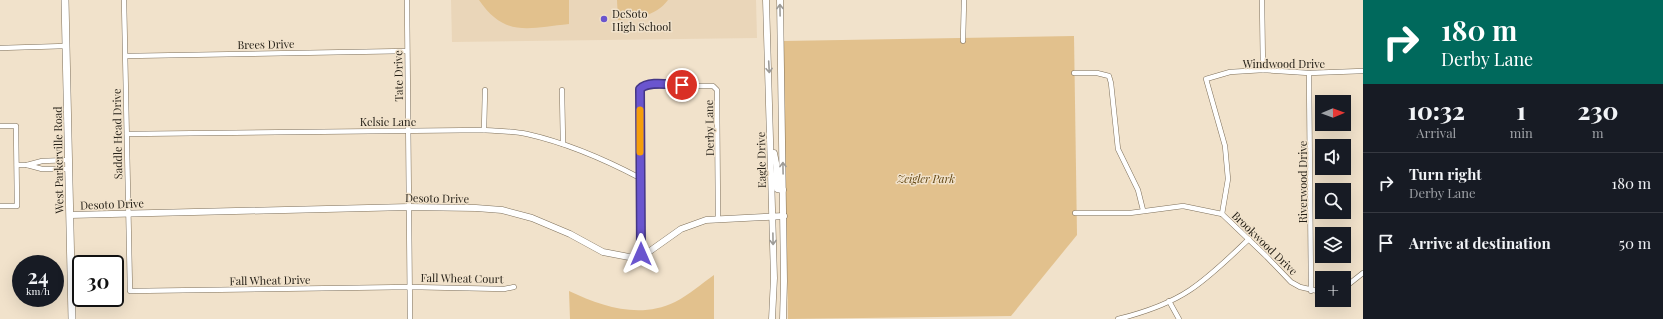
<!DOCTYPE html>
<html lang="en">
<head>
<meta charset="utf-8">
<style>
	body { margin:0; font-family:"Playfair Display",serif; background:#20242c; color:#f1f3f6; height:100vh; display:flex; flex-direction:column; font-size:15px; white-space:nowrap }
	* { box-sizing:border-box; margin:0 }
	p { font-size:13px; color:#9ea1a6 }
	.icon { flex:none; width:22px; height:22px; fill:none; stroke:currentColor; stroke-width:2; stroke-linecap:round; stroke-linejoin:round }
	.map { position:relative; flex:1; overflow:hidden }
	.drawer { display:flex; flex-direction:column; background:#171b24; width:300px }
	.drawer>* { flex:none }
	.banner { background:#00695c; color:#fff; overflow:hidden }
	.needle { width:26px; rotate:89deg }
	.buttons { position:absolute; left:1315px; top:95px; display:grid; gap:8px }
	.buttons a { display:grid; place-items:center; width:36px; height:36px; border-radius:0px; background:#171b24; box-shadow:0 4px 16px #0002; font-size:20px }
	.speed { position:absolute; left:12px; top:255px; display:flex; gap:8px; font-size:20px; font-weight:700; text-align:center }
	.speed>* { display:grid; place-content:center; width:52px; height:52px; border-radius:50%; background:#171b24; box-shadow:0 4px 16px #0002; line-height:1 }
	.speed small { font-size:10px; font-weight:400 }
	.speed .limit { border:2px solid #111; border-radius:6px; background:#fff; color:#111 }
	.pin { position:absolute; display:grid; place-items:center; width:34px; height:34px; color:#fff; margin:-17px; border:2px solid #fff; border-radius:50%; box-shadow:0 1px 4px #0007 }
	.me { position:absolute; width:44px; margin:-22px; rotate:0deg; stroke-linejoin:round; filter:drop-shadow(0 0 3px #0008) }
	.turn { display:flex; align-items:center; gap:14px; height:84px; padding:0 12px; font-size:18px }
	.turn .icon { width:52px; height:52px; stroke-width:2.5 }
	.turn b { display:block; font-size:28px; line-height:34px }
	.eta { display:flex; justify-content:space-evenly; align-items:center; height:68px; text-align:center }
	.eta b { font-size:24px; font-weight:800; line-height:28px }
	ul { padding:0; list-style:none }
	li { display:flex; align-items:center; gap:12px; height:60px; padding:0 12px; border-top:1px solid #363941 }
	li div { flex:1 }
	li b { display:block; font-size:15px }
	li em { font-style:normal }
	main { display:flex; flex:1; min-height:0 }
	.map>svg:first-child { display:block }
	.built { fill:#ead6b9 }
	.green { fill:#e2c18d }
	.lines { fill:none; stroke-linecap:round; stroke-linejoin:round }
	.minor-casing { stroke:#7e705b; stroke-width:5.5 }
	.tertiary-casing { stroke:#7e705b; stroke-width:7 }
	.secondary-casing { stroke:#7e705b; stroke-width:8 }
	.minor { stroke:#fff; stroke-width:4.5 }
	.tertiary { stroke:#fff; stroke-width:6 }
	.secondary { stroke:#fff; stroke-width:7 }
	.oneway { stroke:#9d9b97 }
	.route-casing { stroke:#453786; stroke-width:10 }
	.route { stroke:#6a55ce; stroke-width:7 }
	.slow { stroke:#f59e0b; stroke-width:7 }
	.poi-dot { fill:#6a55ce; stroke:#f1e2cb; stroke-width:1.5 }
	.labels { text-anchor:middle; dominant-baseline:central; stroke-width:3; stroke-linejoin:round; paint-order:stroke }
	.poi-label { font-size:11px; fill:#262118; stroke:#f1e2cb; text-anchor:start }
	.street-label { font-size:11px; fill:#262118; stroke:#f1e2cb }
	.park-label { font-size:11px; font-style:italic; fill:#614510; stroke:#f1e2cb }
</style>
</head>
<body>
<main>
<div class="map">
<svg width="1363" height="319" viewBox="0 0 1363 319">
	<rect width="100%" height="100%" fill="#f1e2cb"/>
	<!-- built -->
	<path class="built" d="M451 0H756L757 38 452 42Z"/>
	<!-- green -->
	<g class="green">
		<path d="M479 0H569V24C529 28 505 38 479 0Z"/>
		<path d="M617 0H668C656 16 636 19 618 20Z"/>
		<path d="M1074 36 1077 235 1011 316 788 319 783 41Z"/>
		<path d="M714 275V319H570L569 291C603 307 640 319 675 302 689 295 701 284 714 275Z"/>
	</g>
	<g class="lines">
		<!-- minor casing -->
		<g class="minor-casing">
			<g id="minor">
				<path d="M124 0 130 291 410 287 504 289 514 287"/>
				<path d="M407 0 410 319"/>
				<path d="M1262 0 1263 70"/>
				<path d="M963 41 964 0"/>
				<path d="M0 48 66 46"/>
				<path d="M126 56 407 51"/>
				<path d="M1074 73H1097L1109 76 1111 83 1118 149 1138 190 1143 210"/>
				<path d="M1309 73 1311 291"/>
				<path d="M562 90 563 144"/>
				<path d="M0 126H16L17 206H0"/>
				<path d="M484 130 485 90"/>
				<path d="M127 134 484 130C498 131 513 131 527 134 567 143 604 159 640 178"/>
				<path d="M17 165H27L42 161 69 160"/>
				<path d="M27 165 42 169H69"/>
				<path d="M1075 213H1130L1183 206 1222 214 1267 257 1291 282 1300 287 1322 292"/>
				<path d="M1222 214 1228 179 1225 146 1206 79 1230 72 1263 70 1309 73 1363 71"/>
				<path d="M641 254 639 95 640 89 643 86H713L717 90 718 218"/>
				<path d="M1344 288 1363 273"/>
				<path d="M1169 301 1179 319"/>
				<path d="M1118 319C1142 313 1169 304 1190 290 1211 276 1230 257 1249 239"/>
			</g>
		</g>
		<!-- tertiary casing -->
		<g class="tertiary-casing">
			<g id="tertiary">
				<path d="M766 0 774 278 772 319"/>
				<path d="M780 0 784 281 783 319"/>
				<path d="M774 153 777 168V189L783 190"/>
				<path d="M70 215 409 207 476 208 502 210 532 218 570 234 603 252 629 257 650 251 681 229 706 220 784 216"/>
			</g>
		</g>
		<!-- secondary casing -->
		<g class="secondary-casing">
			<path id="secondary" d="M65 0 72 319"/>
		</g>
		<!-- minor -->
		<use href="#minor" class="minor"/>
		<!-- tertiary -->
		<use href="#tertiary" class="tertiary"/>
		<!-- secondary -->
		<use href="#secondary" class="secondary"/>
	</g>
	<!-- one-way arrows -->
	<defs><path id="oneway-shaft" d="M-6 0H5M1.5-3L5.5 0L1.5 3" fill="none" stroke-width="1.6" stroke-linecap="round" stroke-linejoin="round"/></defs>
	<g class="oneway">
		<use href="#oneway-shaft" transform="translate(780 10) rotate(-91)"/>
		<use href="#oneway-shaft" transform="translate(769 67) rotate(87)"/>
		<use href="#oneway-shaft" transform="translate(783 168) rotate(-91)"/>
		<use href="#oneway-shaft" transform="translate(773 239) rotate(89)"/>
	</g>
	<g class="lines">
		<!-- route casing -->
		<g class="route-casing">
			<path id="route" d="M641 254 640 89C648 80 671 85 682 85"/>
		</g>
		<!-- route -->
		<use href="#route" class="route"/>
		<!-- slow -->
		<path class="slow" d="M640 110V152"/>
	</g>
	<!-- markers -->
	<circle class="poi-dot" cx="604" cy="19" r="4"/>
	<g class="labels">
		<!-- poi labels -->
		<g class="poi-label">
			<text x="612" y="13">DeSoto<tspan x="612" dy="13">High School</tspan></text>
		</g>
		<!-- street labels -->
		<g class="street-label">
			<text transform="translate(266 44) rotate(-1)">Brees Drive</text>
			<text x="1284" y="63">Windwood Drive</text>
			<text transform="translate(398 76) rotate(-91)">Tate Drive</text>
			<text x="388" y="121">Kelsie Lane</text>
			<text transform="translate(709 128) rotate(-91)">Derby Lane</text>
			<text transform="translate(117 134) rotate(-91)">Saddle Head Drive</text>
			<text transform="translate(58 160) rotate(-91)">West Parkerville Road</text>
			<text transform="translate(761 160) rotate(-91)">Eagle Drive</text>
			<text transform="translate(1302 182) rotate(-90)">Riverwood Drive</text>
			<text transform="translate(437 198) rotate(1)">Desoto Drive</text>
			<text transform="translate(112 204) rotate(-2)">Desoto Drive</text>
			<text transform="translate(1265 243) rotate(44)">Brookwood Drive</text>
			<text transform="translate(462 278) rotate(1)">Fall Wheat Court</text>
			<text transform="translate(270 280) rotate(-1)">Fall Wheat Drive</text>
		</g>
		<!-- park labels -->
		<g class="park-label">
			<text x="926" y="178">Zeigler Park</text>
		</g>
	</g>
</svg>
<div class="buttons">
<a><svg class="needle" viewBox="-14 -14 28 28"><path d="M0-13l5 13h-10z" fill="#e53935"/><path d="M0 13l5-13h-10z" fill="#9ea1a6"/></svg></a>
<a><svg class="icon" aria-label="sound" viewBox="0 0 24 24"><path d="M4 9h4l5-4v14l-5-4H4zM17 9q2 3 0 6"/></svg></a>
<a><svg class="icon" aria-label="search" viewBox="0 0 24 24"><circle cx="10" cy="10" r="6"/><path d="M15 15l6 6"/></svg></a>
<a><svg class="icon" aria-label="layers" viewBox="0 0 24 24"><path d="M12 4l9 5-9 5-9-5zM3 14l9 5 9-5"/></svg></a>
<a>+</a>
</div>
<div class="speed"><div>24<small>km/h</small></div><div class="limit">30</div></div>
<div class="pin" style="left:682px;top:85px;background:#d93025"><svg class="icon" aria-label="arrive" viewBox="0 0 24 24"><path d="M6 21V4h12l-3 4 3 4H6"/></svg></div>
<svg class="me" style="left:641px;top:254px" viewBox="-20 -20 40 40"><path d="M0-17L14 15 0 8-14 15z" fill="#6a55ce" stroke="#fff" stroke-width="4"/></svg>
</div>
<section class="drawer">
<div class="banner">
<div class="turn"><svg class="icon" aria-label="right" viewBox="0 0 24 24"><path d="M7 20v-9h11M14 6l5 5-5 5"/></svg><div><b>180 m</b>Derby Lane</div></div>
</div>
<div class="eta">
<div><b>10:32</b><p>Arrival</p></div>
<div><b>1</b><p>min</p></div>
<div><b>230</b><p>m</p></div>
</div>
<ul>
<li><svg class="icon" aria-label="right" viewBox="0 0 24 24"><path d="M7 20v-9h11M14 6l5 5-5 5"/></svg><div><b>Turn right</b><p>Derby Lane</p></div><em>180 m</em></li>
<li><svg class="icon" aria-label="arrive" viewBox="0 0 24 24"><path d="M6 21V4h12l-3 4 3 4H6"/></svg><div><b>Arrive at destination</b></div><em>50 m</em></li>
</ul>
</section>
</main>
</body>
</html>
